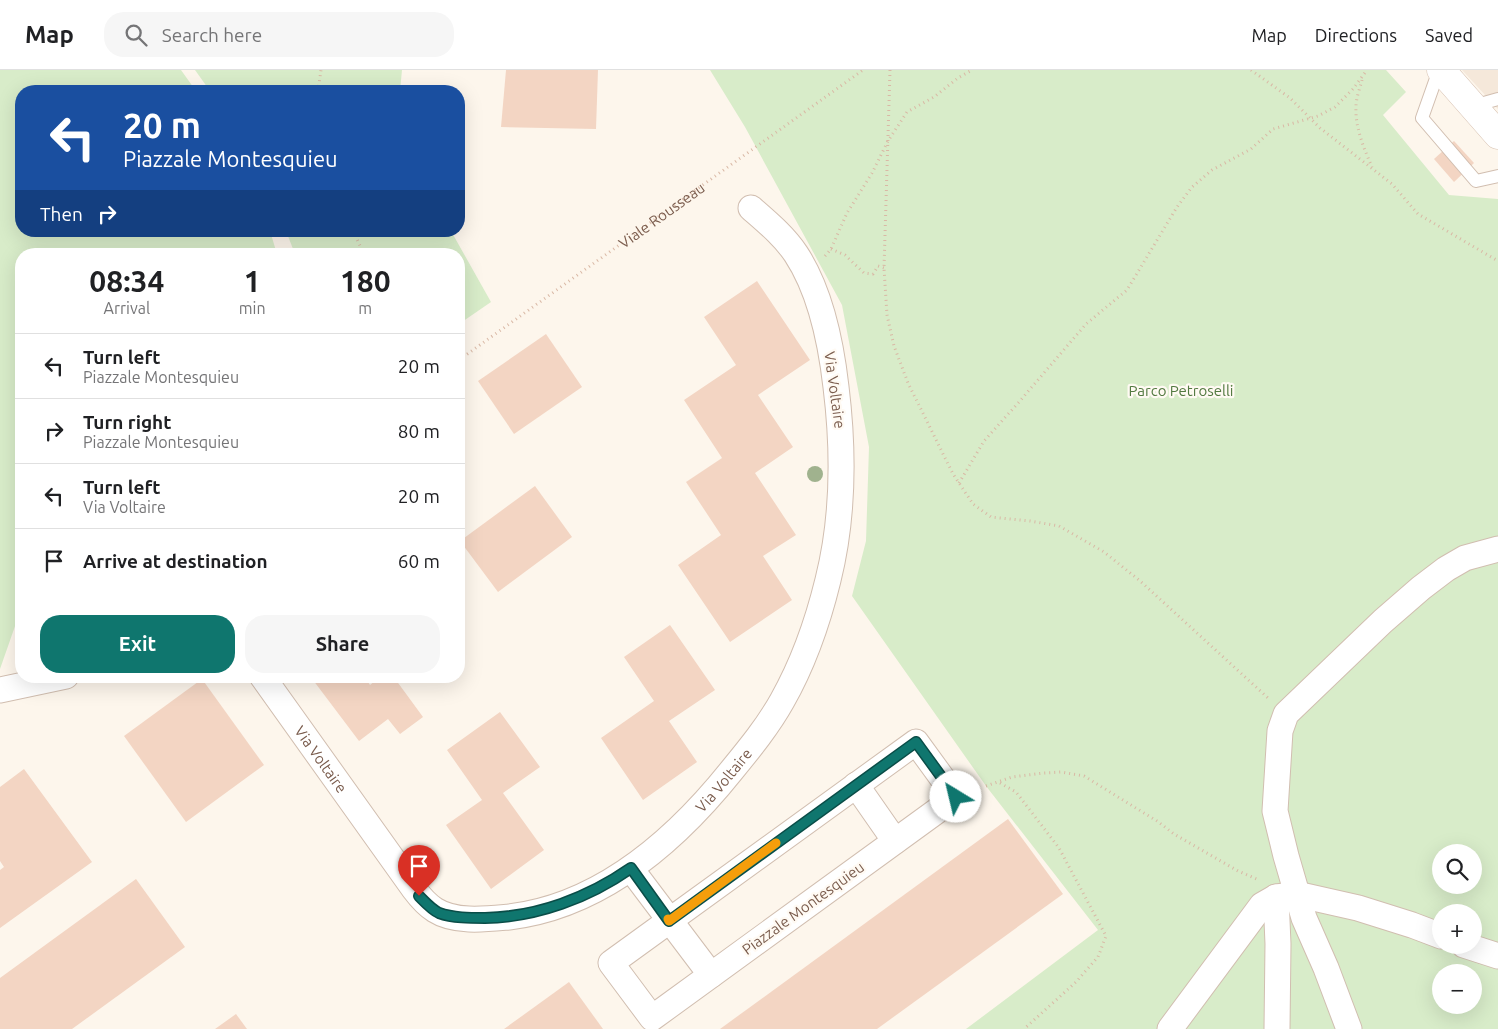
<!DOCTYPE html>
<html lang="en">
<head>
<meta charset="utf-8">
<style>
	body { margin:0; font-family:Ubuntu,sans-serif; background:#f6f6f6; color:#202124; height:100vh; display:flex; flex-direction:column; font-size:19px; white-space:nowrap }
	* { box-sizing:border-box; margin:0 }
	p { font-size:16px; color:#757577 }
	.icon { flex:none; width:28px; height:28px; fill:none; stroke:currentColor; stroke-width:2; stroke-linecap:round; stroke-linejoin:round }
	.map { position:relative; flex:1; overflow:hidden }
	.sheet { position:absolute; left:15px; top:178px; width:450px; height:435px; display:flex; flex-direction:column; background:#fff; border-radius:20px; box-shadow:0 5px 20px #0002 }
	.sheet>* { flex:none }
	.top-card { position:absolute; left:15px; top:15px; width:450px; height:152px; border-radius:20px; box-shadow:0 5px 20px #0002; background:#1a4fa0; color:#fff; overflow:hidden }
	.controls { position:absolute; left:1432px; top:774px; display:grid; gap:10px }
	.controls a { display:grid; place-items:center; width:50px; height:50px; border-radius:50%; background:#fff; box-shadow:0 5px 20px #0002; font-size:25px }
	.pin { position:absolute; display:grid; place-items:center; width:42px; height:42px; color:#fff; margin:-51px -21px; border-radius:50% 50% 50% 0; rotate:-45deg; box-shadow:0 0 5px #0007 }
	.pin .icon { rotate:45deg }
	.me { position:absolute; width:55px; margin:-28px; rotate:324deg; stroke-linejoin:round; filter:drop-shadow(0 0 4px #0008) }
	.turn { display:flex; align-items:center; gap:18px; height:105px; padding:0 25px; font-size:22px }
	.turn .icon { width:65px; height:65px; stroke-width:2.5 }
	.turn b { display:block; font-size:35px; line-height:42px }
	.then { display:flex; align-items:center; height:48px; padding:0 25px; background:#0003; gap:10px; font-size:19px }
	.eta { display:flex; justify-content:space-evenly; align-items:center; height:85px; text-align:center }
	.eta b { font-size:30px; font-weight:600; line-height:35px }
	.button { display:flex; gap:10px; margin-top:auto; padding:10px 25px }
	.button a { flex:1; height:58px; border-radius:20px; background:#0f766e; color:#fff; font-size:20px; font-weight:600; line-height:58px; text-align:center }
	.button a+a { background:#f6f6f6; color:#202124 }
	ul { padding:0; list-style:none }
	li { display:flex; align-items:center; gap:15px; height:65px; padding:0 25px; border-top:1px solid #e0e0e0 }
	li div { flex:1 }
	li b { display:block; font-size:19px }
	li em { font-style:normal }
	header { display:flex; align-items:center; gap:30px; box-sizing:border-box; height:70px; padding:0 25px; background:#fff; border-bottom:1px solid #e0e0e0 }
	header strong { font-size:24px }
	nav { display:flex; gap:28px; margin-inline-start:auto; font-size:18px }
	.search { width:350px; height:45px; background:#f6f6f6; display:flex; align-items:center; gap:12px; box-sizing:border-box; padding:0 18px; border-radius:20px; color:#757577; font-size:19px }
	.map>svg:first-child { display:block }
	.residential { fill:#f5e8da }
	.green { fill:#d8ecc9; fill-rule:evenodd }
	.building { fill:#f3d5c3 }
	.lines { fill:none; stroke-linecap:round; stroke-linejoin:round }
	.lane-casing { stroke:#d1beb0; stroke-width:14 }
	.street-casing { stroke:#d1beb0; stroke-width:27 }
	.secondary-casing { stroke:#d6c0b0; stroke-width:29 }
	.path { stroke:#d9b8a5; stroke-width:3; stroke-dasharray:1 4; stroke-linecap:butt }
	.lane { stroke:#fff; stroke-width:12 }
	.street { stroke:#fff; stroke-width:25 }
	.secondary { stroke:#fff; stroke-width:28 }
	.tree { fill:#a0b28e }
	.route-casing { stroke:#0a4d48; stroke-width:12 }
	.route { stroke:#0f766e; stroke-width:9 }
	.slow { stroke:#f59e0b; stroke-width:9 }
	.labels { text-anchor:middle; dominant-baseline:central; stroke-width:4.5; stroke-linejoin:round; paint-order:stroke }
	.street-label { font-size:15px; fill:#7a5c4d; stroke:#fffaf3 }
	.park-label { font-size:15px; fill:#537a41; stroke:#fffaf3 }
</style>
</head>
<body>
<header>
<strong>Map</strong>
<div class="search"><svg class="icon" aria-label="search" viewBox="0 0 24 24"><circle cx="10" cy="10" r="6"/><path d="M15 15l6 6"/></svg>Search here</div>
<nav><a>Map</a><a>Directions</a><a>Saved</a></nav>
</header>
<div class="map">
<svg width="1498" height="959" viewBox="0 0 1498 959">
	<rect width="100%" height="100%" fill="#fdf6ec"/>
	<!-- residential -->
	<path class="residential" d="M1462 0H1498V39Z"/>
	<!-- green -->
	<g class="green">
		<path d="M0 0H181L196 21H21V161H270L277 184H21V539L0 599Z"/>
		<path d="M195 0H402L400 21H210Z"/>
		<path d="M710 0H1386L1406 22 1383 45 1449 125 1498 129V959H966L1098 860 986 716 852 526 866 471 869 377 842 235 745 57ZM1441 782H1474V815H1441ZM1441 842H1474V875H1441ZM1441 902H1474V935H1441Z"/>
		<path d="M286 161H451L491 232 459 254V184H295Z"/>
	</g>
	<!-- building -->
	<g class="building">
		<path d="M506 0H598L596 59 501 57Z"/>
		<path d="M1454 71 1474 93 1454 112 1434 89Z"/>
		<path d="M757 211 810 290 758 325 793 377 755 403 796 465 763 486 792 530 730 572 678 495 721 465 686 412 722 388 684 330 736 295 704 247Z"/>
		<path d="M546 264 582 317 514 364 478 311Z"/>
		<path d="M535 416 572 467 498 522 460 471Z"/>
		<path d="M670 555 715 620 669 651 697 692 643 730 601 668 654 631 624 587Z"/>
		<path d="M310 606H364L370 615 381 606H393L423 647 400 664 388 649 359 671Z"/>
		<path d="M202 609 264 695 186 752 124 666Z"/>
		<path d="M500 642 540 697 503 723 544 780 491 819 446 755 482 730 447 680Z"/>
		<path d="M24 699 92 792 0 858V800L4 797 0 791V717Z"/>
		<path d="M1008 749 1063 824 877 959H720Z"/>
		<path d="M136 809 185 877 72 959H0V908Z"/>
		<path d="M569 912 603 959H504Z"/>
		<path d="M236 944 247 959H215Z"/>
	</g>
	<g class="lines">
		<!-- lane casing -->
		<g class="lane-casing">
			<g id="lane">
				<path d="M1439 0 1422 48 1476 111 1498 106"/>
				<path d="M1473 36 1498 29"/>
			</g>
		</g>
		<!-- street casing -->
		<g class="street-casing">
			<g id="street">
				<path id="s2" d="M262 606 414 819C420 827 427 835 435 840 455 853 487 849 509 847 602 836 676 770 732 700 750 678 768 656 782 631 803 594 818 551 828 510 844 446 844 382 836 317 831 273 821 222 796 184 784 166 767 152 751 138"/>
				<path d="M0 620 66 606"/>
				<path d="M916 672 956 727 652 948 611 893Z"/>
				<path d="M856 715 895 771"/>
				<path d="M631 799 711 905"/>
				<path d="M1276 827 1278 874 1277 959"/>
				<path d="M1464 875 1498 886"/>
				<path d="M1170 959 1262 835 1276 827 1296 824 1358 838 1412 855 1441 866"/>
				<path d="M1349 959 1326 898 1304 848 1286 786 1275 741 1280 661 1286 644 1383 551 1421 518 1446 499 1465 488 1498 479"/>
			</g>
		</g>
		<!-- secondary casing -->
		<g class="secondary-casing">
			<path id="secondary" d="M1441 0 1498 65"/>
		</g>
		<!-- path -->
		<g class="path">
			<path d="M890 0 884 198 887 245 894 276 908 313 953 404 973 434 991 447 1030 451 1059 456 1104 482 1139 510 1268 628"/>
			<path d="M1251 0 1290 28 1320 58 1392 114 1418 144 1498 191"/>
			<path d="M1362 10C1360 18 1356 28 1356 37 1355 57 1364 79 1372 97"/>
			<path d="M318 21 321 0"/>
			<path d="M353 161 364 184"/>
			<path d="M831 179 845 185 864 203 873 204 878 196 884 198"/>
			<path d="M825 186 831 179 847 143 872 103 888 71 907 42 934 27 958 8 972 0"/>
			<path id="s1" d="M459 290 863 0"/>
			<path d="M959 413 984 371 1019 332 1086 254 1127 220 1177 137 1192 117 1212 100 1251 79 1273 59 1318 46 1335 37 1353 19 1367 0"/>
			<path d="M1000 713 1016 722 1059 778 1106 866 1098 887 1076 912 1024 959"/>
			<path d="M986 716 1012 707 1044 703 1061 702 1084 706 1157 751 1174 764 1238 801 1259 810"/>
		</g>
		<!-- lane -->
		<use href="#lane" class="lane"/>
		<!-- street -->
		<use href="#street" class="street"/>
		<!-- secondary -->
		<use href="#secondary" class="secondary"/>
	</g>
	<!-- trees -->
	<circle class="tree" cx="815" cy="404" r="8"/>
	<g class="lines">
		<!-- route casing -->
		<g class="route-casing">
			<path id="route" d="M419 826C425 832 431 839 439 843 453 848 470 848 485 848 537 847 588 828 631 798L669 851 916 672 956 727"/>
		</g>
		<!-- route -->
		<use href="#route" class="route"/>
		<!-- slow -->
		<path class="slow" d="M668 849 669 851 776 773"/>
	</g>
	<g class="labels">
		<!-- street labels -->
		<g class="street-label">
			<text stroke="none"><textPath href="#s1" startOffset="249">Viale Rousseau</textPath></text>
			<text transform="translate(835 320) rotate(82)">Via Voltaire</text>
			<text stroke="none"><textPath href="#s2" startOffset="102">Via Voltaire</textPath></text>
			<text stroke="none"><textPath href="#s2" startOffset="628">Via Voltaire</textPath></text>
			<text transform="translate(803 838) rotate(-36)">Piazzale Montesquieu</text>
		</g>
		<!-- park labels -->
		<g class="park-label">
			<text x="1181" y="320">Parco Petroselli</text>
		</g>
	</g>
</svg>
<div class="controls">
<a><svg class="icon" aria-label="search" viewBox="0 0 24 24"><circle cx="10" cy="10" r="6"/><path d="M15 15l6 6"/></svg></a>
<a>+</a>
<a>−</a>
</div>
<div class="pin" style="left:419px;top:826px;background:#d93025"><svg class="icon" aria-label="arrive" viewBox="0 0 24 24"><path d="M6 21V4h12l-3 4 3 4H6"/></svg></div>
<svg class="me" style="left:956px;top:727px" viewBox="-20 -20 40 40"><circle r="19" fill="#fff"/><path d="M0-13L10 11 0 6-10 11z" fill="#0f766e"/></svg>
<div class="top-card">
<div class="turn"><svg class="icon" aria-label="left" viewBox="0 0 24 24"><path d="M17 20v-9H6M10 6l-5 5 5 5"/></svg><div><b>20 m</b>Piazzale Montesquieu</div></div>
<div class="then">Then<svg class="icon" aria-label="right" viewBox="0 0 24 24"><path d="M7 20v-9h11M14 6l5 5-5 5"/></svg></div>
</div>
<section class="sheet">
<div class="eta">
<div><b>08:34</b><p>Arrival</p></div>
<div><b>1</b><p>min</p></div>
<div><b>180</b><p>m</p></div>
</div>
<ul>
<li><svg class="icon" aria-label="left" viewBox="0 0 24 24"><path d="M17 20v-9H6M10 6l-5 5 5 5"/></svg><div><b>Turn left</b><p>Piazzale Montesquieu</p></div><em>20 m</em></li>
<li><svg class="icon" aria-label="right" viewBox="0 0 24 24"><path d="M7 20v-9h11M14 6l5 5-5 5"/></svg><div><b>Turn right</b><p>Piazzale Montesquieu</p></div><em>80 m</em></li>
<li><svg class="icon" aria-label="left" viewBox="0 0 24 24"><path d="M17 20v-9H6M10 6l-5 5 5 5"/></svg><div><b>Turn left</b><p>Via Voltaire</p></div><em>20 m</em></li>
<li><svg class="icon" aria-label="arrive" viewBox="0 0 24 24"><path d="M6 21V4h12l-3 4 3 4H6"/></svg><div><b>Arrive at destination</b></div><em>60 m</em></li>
</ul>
<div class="button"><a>Exit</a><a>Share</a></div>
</section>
</div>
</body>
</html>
